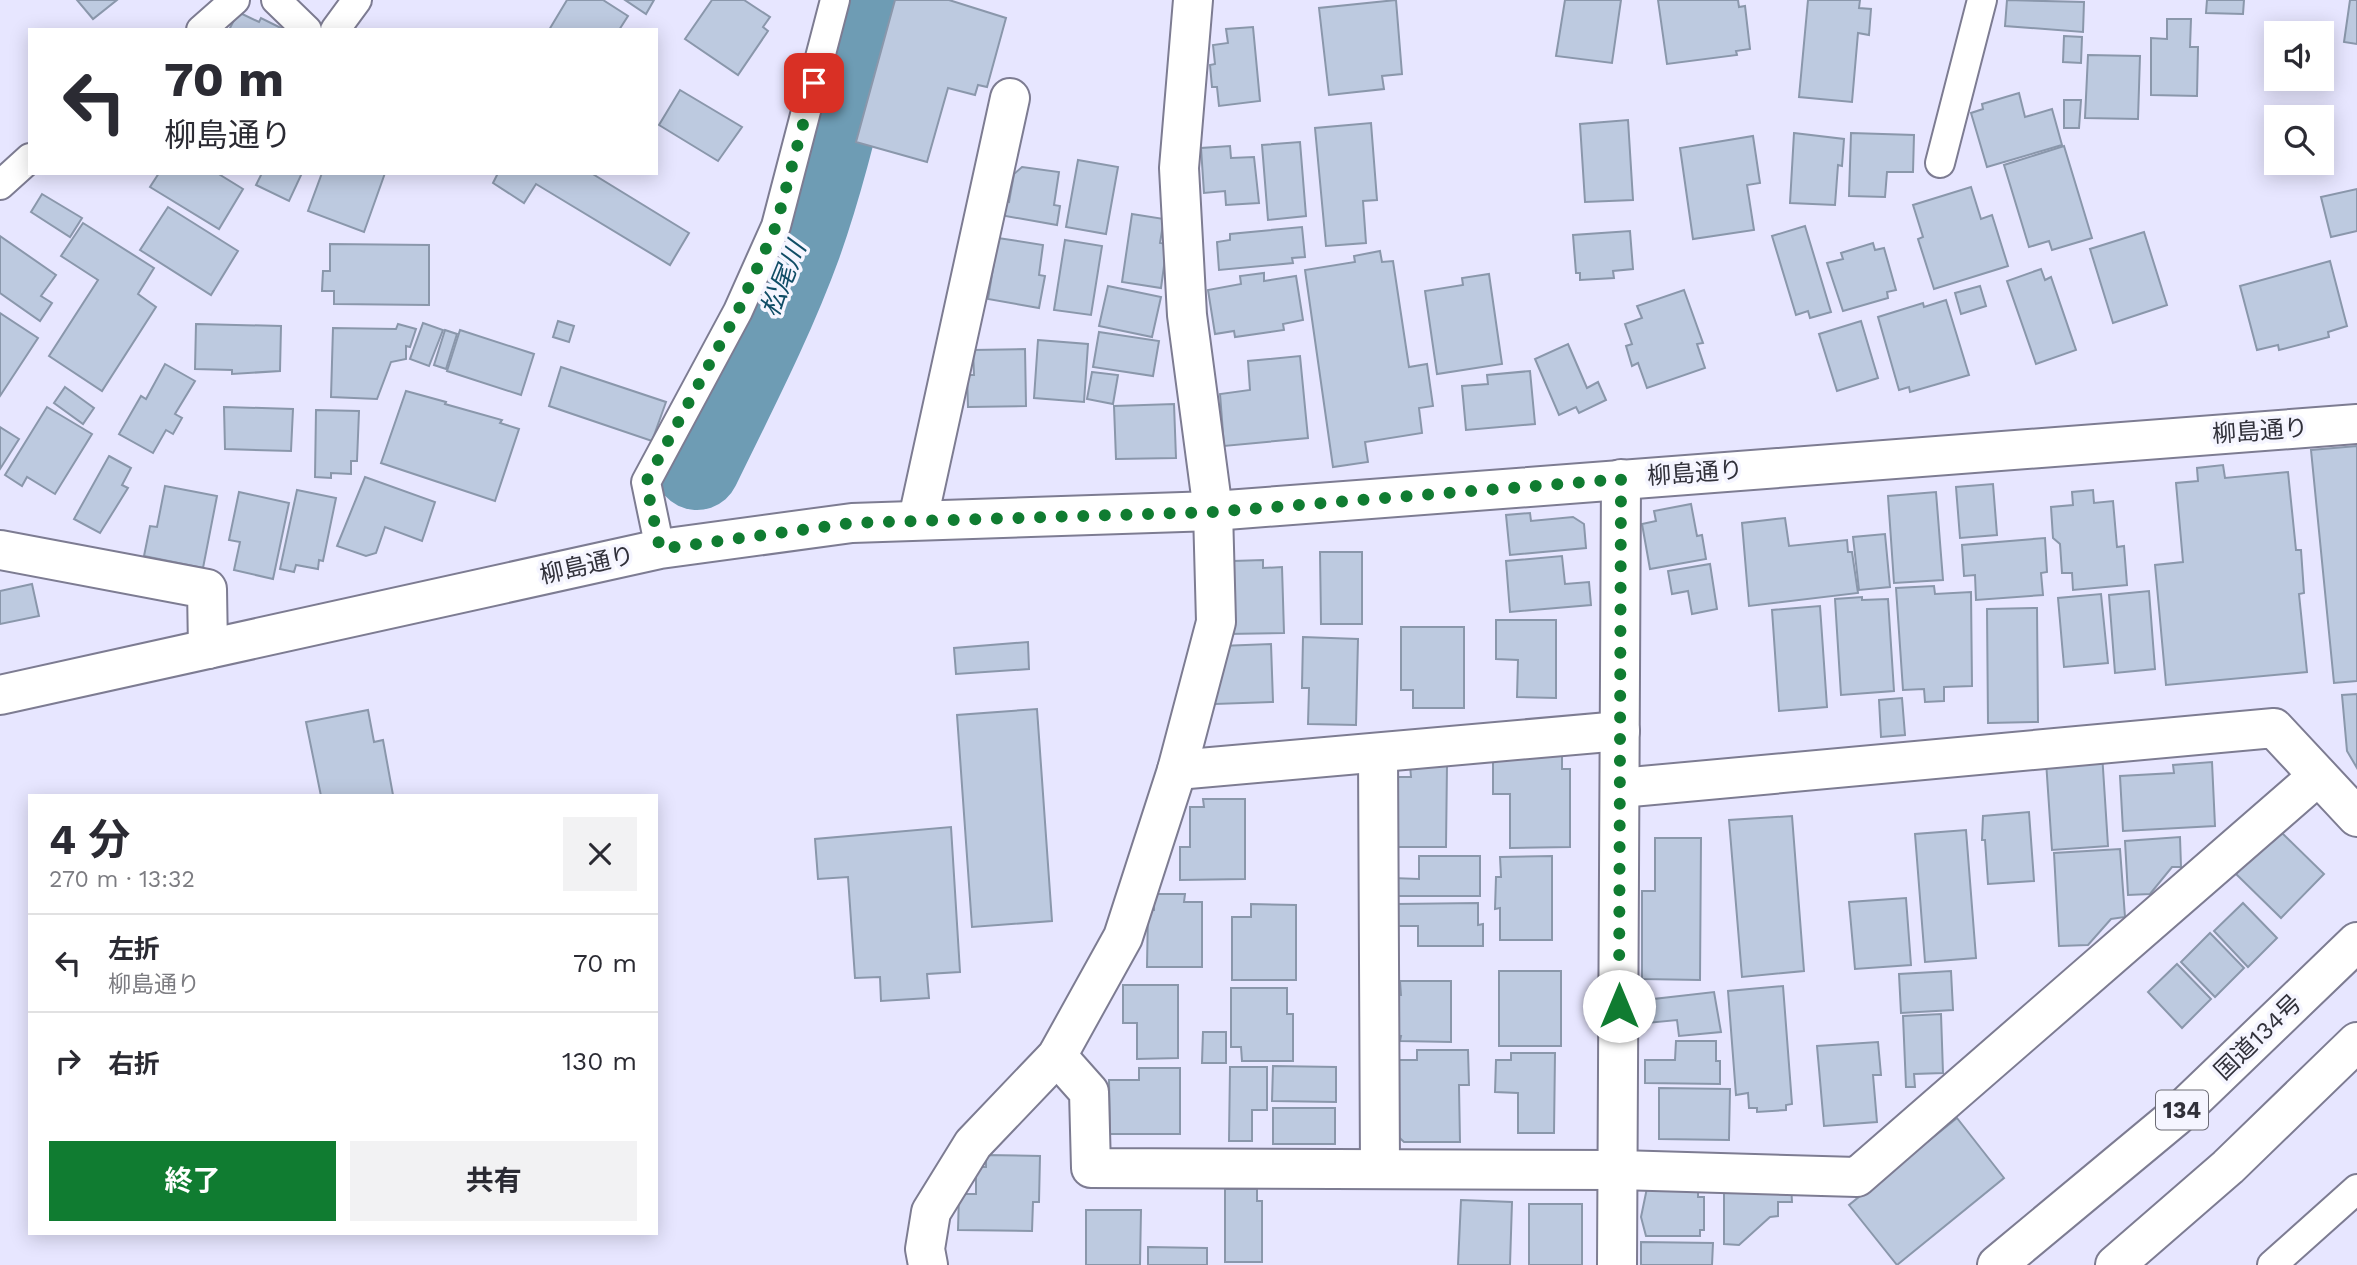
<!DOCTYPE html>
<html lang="ja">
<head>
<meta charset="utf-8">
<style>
	body { margin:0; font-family:"Work Sans","Noto Sans JP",sans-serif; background:#f2f2f3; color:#2b2b33; height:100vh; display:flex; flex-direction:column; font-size:26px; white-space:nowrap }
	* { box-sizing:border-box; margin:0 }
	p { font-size:23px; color:#7c7c81 }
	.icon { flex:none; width:38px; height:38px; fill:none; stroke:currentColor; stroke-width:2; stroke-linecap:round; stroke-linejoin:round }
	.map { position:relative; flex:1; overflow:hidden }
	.details { position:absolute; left:28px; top:794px; width:630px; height:441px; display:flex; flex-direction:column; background:#fff; border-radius:0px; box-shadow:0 4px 18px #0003 }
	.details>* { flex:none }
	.banner { position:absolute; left:28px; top:28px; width:630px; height:147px; border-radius:0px; box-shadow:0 4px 18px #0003; background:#fff; color:#2b2b33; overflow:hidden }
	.buttons { position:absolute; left:2264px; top:21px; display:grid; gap:14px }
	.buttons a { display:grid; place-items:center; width:70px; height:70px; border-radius:0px; background:#fff; box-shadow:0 4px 18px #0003; font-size:35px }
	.pin { position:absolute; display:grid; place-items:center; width:60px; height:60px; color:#fff; margin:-30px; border-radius:14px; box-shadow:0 4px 10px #0006 }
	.me { position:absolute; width:77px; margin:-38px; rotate:0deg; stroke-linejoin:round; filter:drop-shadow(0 0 5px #0008) }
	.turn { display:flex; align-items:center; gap:24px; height:147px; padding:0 21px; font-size:32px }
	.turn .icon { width:91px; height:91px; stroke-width:2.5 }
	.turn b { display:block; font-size:49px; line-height:60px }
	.round { display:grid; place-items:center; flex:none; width:74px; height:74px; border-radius:0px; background:#f2f2f3 }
	.summary { display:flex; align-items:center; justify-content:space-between; height:119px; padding:0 21px }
	h1 { font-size:42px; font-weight:700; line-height:52px }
	.primary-button { display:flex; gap:14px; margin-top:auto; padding:14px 21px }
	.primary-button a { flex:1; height:80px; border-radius:0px; background:#107c31; color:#fff; font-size:28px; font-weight:700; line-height:80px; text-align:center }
	.primary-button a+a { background:#f2f2f3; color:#2b2b33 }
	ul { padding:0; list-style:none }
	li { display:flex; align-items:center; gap:21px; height:98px; padding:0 21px; border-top:2px solid #e1e1e2 }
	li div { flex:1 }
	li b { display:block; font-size:26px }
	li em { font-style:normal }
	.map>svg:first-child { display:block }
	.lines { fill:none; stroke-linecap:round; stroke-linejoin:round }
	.river { stroke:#6e9cb4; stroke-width:86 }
	.building { fill:#bdcae0; stroke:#8a97ab; stroke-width:2 }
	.service-casing { stroke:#7d7c92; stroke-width:32 }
	.minor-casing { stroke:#7d7c92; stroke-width:42 }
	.tertiary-casing { stroke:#7d7c92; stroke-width:42 }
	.trunk-casing { stroke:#7d7c92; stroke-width:42 }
	.service { stroke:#fff; stroke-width:28 }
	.minor { stroke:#fff; stroke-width:38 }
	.tertiary { stroke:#fff; stroke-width:38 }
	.trunk { stroke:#fff; stroke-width:38 }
	.route { stroke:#107c31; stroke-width:12; stroke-dasharray:0 21.6 }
	.labels { text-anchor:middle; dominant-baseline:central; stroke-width:7; stroke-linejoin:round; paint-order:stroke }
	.shield { fill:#f5f5ff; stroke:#6c6c75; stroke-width:2 }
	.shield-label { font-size:23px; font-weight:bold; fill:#31313a }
	.street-label { font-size:24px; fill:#31313a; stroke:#f5f5ff }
	.water-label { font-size:26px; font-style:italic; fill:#104d66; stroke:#f5f5ff }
</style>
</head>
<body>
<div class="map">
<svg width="2357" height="1265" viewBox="0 0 2357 1265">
	<rect width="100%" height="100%" fill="#e7e6ff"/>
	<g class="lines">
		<!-- river -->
		<path class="river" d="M697 467C733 393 771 320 799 243 827 164 844 81 865 0"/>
	</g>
	<!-- building -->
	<g class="building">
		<path d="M77 0H117L93 19Z"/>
		<path d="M567 0H603L628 16 619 30H549Z"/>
		<path d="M625 0H654L646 14Z"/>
		<path d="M712 0H744L770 17 763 27 768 31 738 75 685 39Z"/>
		<path d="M895 0H949L1006 18 987 87 978 85 975 95 948 88 927 162 856 142Z"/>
		<path d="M1396 0 1402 74 1382 76 1384 89 1329 95 1319 8Z"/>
		<path d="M1565 0H1621L1612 63 1556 56Z"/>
		<path d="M1658 0H1738L1739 7 1745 6 1750 49 1736 51 1737 55 1667 64Z"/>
		<path d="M1808 0H1860L1859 8 1871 9 1869 35 1858 33 1852 102 1799 97Z"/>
		<path d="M2007 0 2084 2 2083 32 2005 26Z"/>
		<path d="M2207 0H2244L2243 14 2206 13Z"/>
		<path d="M2350 0H2357V44L2344 42Z"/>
		<path d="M238 12 259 22 261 18 285 30H218L220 25 229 30Z"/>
		<path d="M2167 19H2191L2190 47H2198L2197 96 2151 95V38L2167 39Z"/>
		<path d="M1253 27 1260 101 1219 106 1217 87H1212L1210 65 1215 64 1213 45 1228 43 1226 29Z"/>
		<path d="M2064 36 2082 37 2081 63 2063 62Z"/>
		<path d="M2088 55 2140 56 2138 119 2085 118Z"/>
		<path d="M680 90 742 127 718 161 659 125Z"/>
		<path d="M2019 93 2025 117 2052 109 2062 145 1987 167 1971 113 1983 109 1982 104Z"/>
		<path d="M2064 100H2081L2079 128H2064Z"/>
		<path d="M1628 120 1633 200 1585 202 1580 124Z"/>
		<path d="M1371 123 1377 200 1363 201 1366 243 1326 246 1315 128Z"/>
		<path d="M1794 133 1844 139 1842 166 1838 165 1835 205 1790 203Z"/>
		<path d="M1851 133 1914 135 1913 172H1887L1885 197 1849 196Z"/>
		<path d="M1753 136 1760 183 1747 185 1754 230 1693 239 1680 148Z"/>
		<path d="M1300 142 1306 216 1268 220 1262 145Z"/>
		<path d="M1230 146 1231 158 1254 157 1259 203 1226 205 1225 191 1204 193 1201 148Z"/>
		<path d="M2064 146 2092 238 2052 250 2049 241 2029 247 2004 165Z"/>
		<path d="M1078 160 1118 167 1106 234 1066 227Z"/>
		<path d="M1022 167 1059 172 1054 205 1060 206 1057 225 1000 215 1002 200 1009 202 1014 174Z"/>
		<path d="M159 173H217L243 189 219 229 150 187Z"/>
		<path d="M262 173H302L289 201 256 185Z"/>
		<path d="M322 173H385L364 232 308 211Z"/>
		<path d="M498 173H591L689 233 670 265 536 184 524 203 493 183Z"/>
		<path d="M1971 187 1981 219 1992 215 2008 266 1934 289 1918 239 1923 237 1913 205Z"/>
		<path d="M2357 189V231L2331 237 2321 197Z"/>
		<path d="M42 194 82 218 70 237 31 212Z"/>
		<path d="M168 207 238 251 211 295 140 250Z"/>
		<path d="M1132 214 1164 219 1160 243 1167 244 1161 288 1122 282Z"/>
		<path d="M83 223 154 268 138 294 156 307 102 391 49 356 98 280 61 256Z"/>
		<path d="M1805 226 1831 312 1810 318 1808 311 1796 315 1772 236Z"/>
		<path d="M1302 227 1305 257 1292 258 1293 263 1219 270 1217 242 1230 240V234Z"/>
		<path d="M1630 231 1633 269 1613 271 1614 278 1580 280V273H1576L1573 235Z"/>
		<path d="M2144 232 2167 305 2113 323 2090 249Z"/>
		<path d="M0 236 56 275 41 296 52 303 40 321 0 293Z"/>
		<path d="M998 238 1043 245 1039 275 1045 276 1039 308 988 299Z"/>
		<path d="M1065 240 1102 246 1091 315 1054 310Z"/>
		<path d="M1873 243 1875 250 1884 248 1896 290 1887 292 1888 298 1843 311 1827 263 1843 259 1841 253Z"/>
		<path d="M330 244 429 245V305L334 304V291H322L323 271H330Z"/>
		<path d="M1380 251 1382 262 1393 261 1409 367 1427 364 1433 406 1419 408 1422 433 1365 442 1368 462 1333 467 1305 270 1355 262 1354 256Z"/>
		<path d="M2330 261 2347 326 2328 332 2329 337 2279 350 2278 345 2257 350 2240 286Z"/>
		<path d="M2041 269 2045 280 2051 277 2076 350 2036 364 2007 281Z"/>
		<path d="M1264 273V281L1296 276 1303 320 1283 324 1284 330 1235 337 1234 331 1215 334 1208 290 1241 284 1240 276Z"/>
		<path d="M1489 274 1502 364 1437 374 1425 291 1463 285 1462 278Z"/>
		<path d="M1108 286 1161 297 1152 337 1099 326Z"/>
		<path d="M1980 286 1986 306 1961 314 1955 293Z"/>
		<path d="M1684 290 1703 343 1697 344 1705 368 1647 388 1638 363 1632 366 1626 346 1632 344 1625 324 1642 318 1637 306Z"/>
		<path d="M1946 300 1969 375 1910 392 1909 387 1899 390 1878 317 1923 303 1924 307Z"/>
		<path d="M0 313 38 338 0 396Z"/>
		<path d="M558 321 574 326 569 342 553 337Z"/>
		<path d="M1861 321 1878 378 1837 391 1819 334Z"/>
		<path d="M423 323 443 330 429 366 410 359Z"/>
		<path d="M196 324 281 326 280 371 232 374V370L195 369Z"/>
		<path d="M398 324 416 329 410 347 406 346V359L391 362 377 399 331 397 333 328 396 329Z"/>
		<path d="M445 330 457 334 446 369 434 365Z"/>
		<path d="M460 330 534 354 521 395 447 371Z"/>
		<path d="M1099 332 1159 341 1153 376 1093 367Z"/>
		<path d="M1038 340 1088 344 1084 402 1034 398Z"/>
		<path d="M1568 344 1587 388 1598 382 1606 400 1579 413 1576 407 1559 415 1535 359Z"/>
		<path d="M1025 349 1026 406 968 407 967 375H974L973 350Z"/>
		<path d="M1300 356 1308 438 1224 446 1220 394 1250 390 1248 361Z"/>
		<path d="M165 364 195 381 175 414 182 418 173 434 166 430 153 453 119 434 141 396 146 399Z"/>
		<path d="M561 367 666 402 652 441 549 406Z"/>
		<path d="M1530 371 1535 424 1466 430 1462 386 1488 384 1487 375Z"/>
		<path d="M1092 372 1118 375 1113 404 1087 399Z"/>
		<path d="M65 387 94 408 83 424 54 403Z"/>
		<path d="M406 391 446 402 445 404 502 420 500 423 519 429 495 501 381 463Z"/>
		<path d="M1174 404 1176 458 1116 459 1114 406Z"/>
		<path d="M47 407 92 434 55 494 27 477 22 486 5 475Z"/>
		<path d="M224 407 293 409 291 451 225 449Z"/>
		<path d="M316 410 359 411 357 461H351V474L331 473V478L315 477Z"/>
		<path d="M0 427 19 439 0 469Z"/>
		<path d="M2357 446V681L2334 683 2311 450Z"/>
		<path d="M109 456 131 468 122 485 128 488 100 533 74 519Z"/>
		<path d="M2223 465 2225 478 2288 472 2296 550H2301L2304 593 2299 594 2307 672 2166 685 2155 565 2183 562 2176 483 2198 481 2197 468Z"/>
		<path d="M365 477 435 502 422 541 385 527 376 553 366 556 337 546Z"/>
		<path d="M1993 484 1997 535 1960 538 1956 487Z"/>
		<path d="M165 486 217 496 203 568 144 556 150 526 157 527Z"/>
		<path d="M297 490 336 498 323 561 319 560 318 569 296 565 294 572 280 569Z"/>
		<path d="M2093 490 2094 503 2113 501 2117 547 2124 546 2127 585 2073 590 2072 573H2062L2060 544 2053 538 2051 507 2073 505 2072 492Z"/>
		<path d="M239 492 289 503 273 579 234 570 240 542 229 540Z"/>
		<path d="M1936 492 1943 580 1894 583 1888 496Z"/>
		<path d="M1691 504 1697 536 1702 535 1706 559 1650 569 1642 524 1656 521 1654 511Z"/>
		<path d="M1530 513 1531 521 1573 517 1584 524 1586 548 1510 555 1506 515Z"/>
		<path d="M1785 518 1789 546 1847 540 1848 552H1852L1858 593 1749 606 1742 523Z"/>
		<path d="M1885 534 1890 587 1859 590 1853 537Z"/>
		<path d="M2045 538 2047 572 2041 573 2043 595 1976 600 1975 575 1964 576 1962 545Z"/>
		<path d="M1320 552H1362V624H1321Z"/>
		<path d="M1562 556 1565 584 1589 582 1591 605 1510 612 1506 561Z"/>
		<path d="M1263 560V568L1282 567 1284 633 1227 634 1233 561Z"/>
		<path d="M1710 564 1717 609 1692 614 1688 591 1672 594 1668 571Z"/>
		<path d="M32 584 39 616 0 624V591Z"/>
		<path d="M1934 586 1935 594 1971 592 1972 686 1944 687V701L1925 702 1924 689 1903 690 1896 588Z"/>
		<path d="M2149 591 2155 669 2115 673 2109 595Z"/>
		<path d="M2101 594 2108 663 2064 667 2058 598Z"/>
		<path d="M1862 597V600L1888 599 1894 691 1841 695 1835 599Z"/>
		<path d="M1820 606 1827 707 1779 711 1772 610Z"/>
		<path d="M2037 608 2038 722 1988 723 1987 609Z"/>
		<path d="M1496 620H1556V698L1517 697 1518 660 1496 659Z"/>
		<path d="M1401 627H1464V708H1413V690H1401Z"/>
		<path d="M1303 637 1358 639 1356 725 1308 724 1309 688H1302Z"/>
		<path d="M1028 642 1029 669 956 674 954 648Z"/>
		<path d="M1271 644 1273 702 1215 704 1214 672 1220 646Z"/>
		<path d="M2357 694V768L2347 751 2342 695Z"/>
		<path d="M1902 698 1905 735 1881 737 1879 700Z"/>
		<path d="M1037 709 1052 921 972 927 957 715Z"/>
		<path d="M368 710 374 742 383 740 393 795 321 796 306 722Z"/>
		<path d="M2102 753 2108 846 2052 850 2046 761Z"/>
		<path d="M1562 754V769H1570V847L1510 848V794H1493V755Z"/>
		<path d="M2212 762 2215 826 2123 831 2120 776 2174 773 2173 765Z"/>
		<path d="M1447 764 1446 847H1391L1392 777H1411L1410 765Z"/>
		<path d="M1203 799H1245V879L1180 880V847H1190V807H1204Z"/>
		<path d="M2029 812 2034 881 1988 884 1985 840H1982L1983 816Z"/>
		<path d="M1792 816 1804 971 1742 977 1729 820Z"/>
		<path d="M951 827 960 972 927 974 929 998 881 1001 880 977 855 978 848 877 818 879 815 839Z"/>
		<path d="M1966 830 1976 958 1925 962 1915 834Z"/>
		<path d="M2279 830 2324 874 2281 918 2236 874Z"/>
		<path d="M2180 837 2181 867H2172L2150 894 2128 895 2125 841Z"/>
		<path d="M1655 838H1701L1700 980 1642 979V891H1655Z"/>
		<path d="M2120 849 2125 917 2111 919 2088 945 2059 946 2054 853Z"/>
		<path d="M1419 856H1480V896H1394L1393 878 1419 879Z"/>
		<path d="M1552 856V940H1500V908L1495 909 1496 877H1501L1500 857Z"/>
		<path d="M1154 894H1185L1184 902H1202V967H1147L1148 910H1154Z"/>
		<path d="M1906 898 1911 965 1855 969 1849 902Z"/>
		<path d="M1478 903V925L1483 924V946H1418V926H1398L1397 904Z"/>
		<path d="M2243 903 2277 938 2248 967 2214 931Z"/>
		<path d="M1251 904 1296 905V980H1232V917H1251Z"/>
		<path d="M2210 933 2244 968 2215 997 2181 962Z"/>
		<path d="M2177 964 2211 999 2182 1028 2148 992Z"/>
		<rect x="1499" y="971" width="62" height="75"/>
		<path d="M1951 971 1953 1010 1901 1013 1899 974Z"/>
		<path d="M1400 981H1451V1042L1400 1041 1401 1036H1390L1394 995H1401Z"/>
		<path d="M1123 985H1178V1058L1137 1059V1023H1123Z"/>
		<path d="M1783 986 1792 1104 1786 1105V1110L1757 1112V1108H1749L1748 1093 1736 1095 1728 991Z"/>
		<path d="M1231 988H1287V1014H1293V1061H1242L1241 1047H1231Z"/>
		<path d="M1714 992 1721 1032 1679 1036 1677 1020 1647 1023 1645 1000Z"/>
		<path d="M1941 1014 1943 1073 1914 1074 1915 1087H1906L1903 1016Z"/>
		<path d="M1203 1032H1226V1063H1202Z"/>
		<path d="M1676 1041H1716V1061H1720V1084L1645 1083V1060H1675Z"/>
		<path d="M1878 1042 1881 1075H1873L1877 1122 1824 1126 1817 1046Z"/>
		<path d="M1417 1050H1468L1469 1085H1459L1460 1142H1404L1390 1129V1060H1417Z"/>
		<path d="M1511 1053H1555L1554 1133H1518V1093L1495 1092 1496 1060H1511Z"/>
		<path d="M1273 1066 1336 1067V1102L1272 1101Z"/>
		<path d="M1230 1067H1267V1110H1252V1141H1229Z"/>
		<path d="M1139 1068H1180V1134H1110L1109 1080H1139Z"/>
		<path d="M1659 1088 1730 1089 1729 1140 1659 1139Z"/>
		<rect x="1273" y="1108" width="62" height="36"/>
		<path d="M1957 1118 2004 1178 1897 1265 1849 1205Z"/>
		<path d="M986 1155 1040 1156 1039 1202H1033L1032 1231 958 1230 959 1194H976V1167H986Z"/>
		<path d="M1791 1183 1792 1202H1778V1216L1770 1217 1739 1245 1724 1244V1188Z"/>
		<path d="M1647 1188H1698V1197H1704V1230H1700V1236H1646L1641 1217Z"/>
		<path d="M1225 1189H1257V1201H1262V1262H1225Z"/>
		<path d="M1461 1200 1512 1202 1510 1265H1458Z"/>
		<rect x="1529" y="1204" width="53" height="61"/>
		<path d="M1086 1210H1141L1140 1265H1086Z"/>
		<path d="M1641 1242 1713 1243 1712 1265H1641Z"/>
		<path d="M1148 1247 1207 1248V1265H1148Z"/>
	</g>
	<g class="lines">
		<!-- service casing -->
		<g class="service-casing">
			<g id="service">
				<path d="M276 0 307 30"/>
				<path d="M201 30 235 0"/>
				<path d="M335 30 357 0"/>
				<path d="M1940 163 1982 0"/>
				<path d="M0 185 30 158"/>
				<path d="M660 549 646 482 738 311 776 226 835 0"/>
				<path d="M2272 1265 2357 1189"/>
			</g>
		</g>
		<!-- minor casing -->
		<g class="minor-casing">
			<g id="minor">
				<path d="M918 519 1010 98"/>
				<path d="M0 550 207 589 208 649"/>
				<path d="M1378 753 1380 1169"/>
				<path d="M1177 770 1620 731"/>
				<path d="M1620 788 2274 728 2357 817"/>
				<path d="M1057 1056 1089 1092 1091 1168 1619 1170 1857 1177 2318 776"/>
				<path d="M928 1265 925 1249 931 1212 973 1144 1057 1056 1123 937 1177 770 1216 622 1213 511 1187 315 1179 168 1193 0"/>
				<path d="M1617 1265 1621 479"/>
			</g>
		</g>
		<!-- tertiary casing -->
		<g class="tertiary-casing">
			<path id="tertiary" d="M0 695 660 549 852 523 1213 511 2357 424"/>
		</g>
		<!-- trunk casing -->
		<g class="trunk-casing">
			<g id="trunk">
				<path d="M1997 1265 2175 1117 2357 942"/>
				<path d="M2115 1265 2228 1167 2357 1042"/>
			</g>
		</g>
		<!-- service -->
		<use href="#service" class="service"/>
		<!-- minor -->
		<use href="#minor" class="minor"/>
		<!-- tertiary -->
		<use href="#tertiary" class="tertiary"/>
		<!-- trunk -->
		<use href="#trunk" class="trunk"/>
	</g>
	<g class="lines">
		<!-- route -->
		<path class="route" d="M814 83 776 226 738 311 646 482 660 549 852 523 1213 512 1621 479 1619 1006"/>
	</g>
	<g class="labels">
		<!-- shield labels -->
		<rect class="shield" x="2156" y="1090.5" width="52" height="39" rx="5"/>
		<g class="shield-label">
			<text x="2182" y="1110">134</text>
		</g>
		<!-- street labels -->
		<g class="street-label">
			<text transform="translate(2260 431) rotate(-4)">柳島通り</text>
			<text transform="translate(1695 473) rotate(-4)">柳島通り</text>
			<text transform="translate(587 565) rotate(-13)">柳島通り</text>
			<text transform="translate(2258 1037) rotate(-44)">国道134号</text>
		</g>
		<!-- water labels -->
		<g class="water-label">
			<text transform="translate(783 279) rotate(-68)">松尾川</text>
		</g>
	</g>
</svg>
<div class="buttons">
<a><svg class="icon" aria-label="sound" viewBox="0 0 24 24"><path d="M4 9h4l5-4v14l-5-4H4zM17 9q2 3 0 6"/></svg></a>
<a><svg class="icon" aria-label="search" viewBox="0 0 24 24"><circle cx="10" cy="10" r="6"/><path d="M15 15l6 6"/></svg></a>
</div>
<div class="pin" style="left:814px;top:83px;background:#d93025"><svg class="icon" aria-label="arrive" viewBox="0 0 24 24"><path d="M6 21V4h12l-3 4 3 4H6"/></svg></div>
<svg class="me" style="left:1619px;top:1006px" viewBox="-20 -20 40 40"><circle r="19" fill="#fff"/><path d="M0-13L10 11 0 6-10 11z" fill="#107c31"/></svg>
<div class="banner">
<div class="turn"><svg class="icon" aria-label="left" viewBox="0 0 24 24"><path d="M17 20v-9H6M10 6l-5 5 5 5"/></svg><div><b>70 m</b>柳島通り</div></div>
</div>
<section class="details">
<div class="summary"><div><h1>4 分</h1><p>270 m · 13:32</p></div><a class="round"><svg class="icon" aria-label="close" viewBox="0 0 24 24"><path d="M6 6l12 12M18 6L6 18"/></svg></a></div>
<ul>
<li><svg class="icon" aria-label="left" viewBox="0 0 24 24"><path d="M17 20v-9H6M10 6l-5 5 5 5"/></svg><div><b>左折</b><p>柳島通り</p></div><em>70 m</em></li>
<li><svg class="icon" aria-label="right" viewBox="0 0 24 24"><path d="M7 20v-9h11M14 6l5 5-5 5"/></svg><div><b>右折</b></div><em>130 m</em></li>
</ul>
<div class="primary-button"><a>終了</a><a>共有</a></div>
</section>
</div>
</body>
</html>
